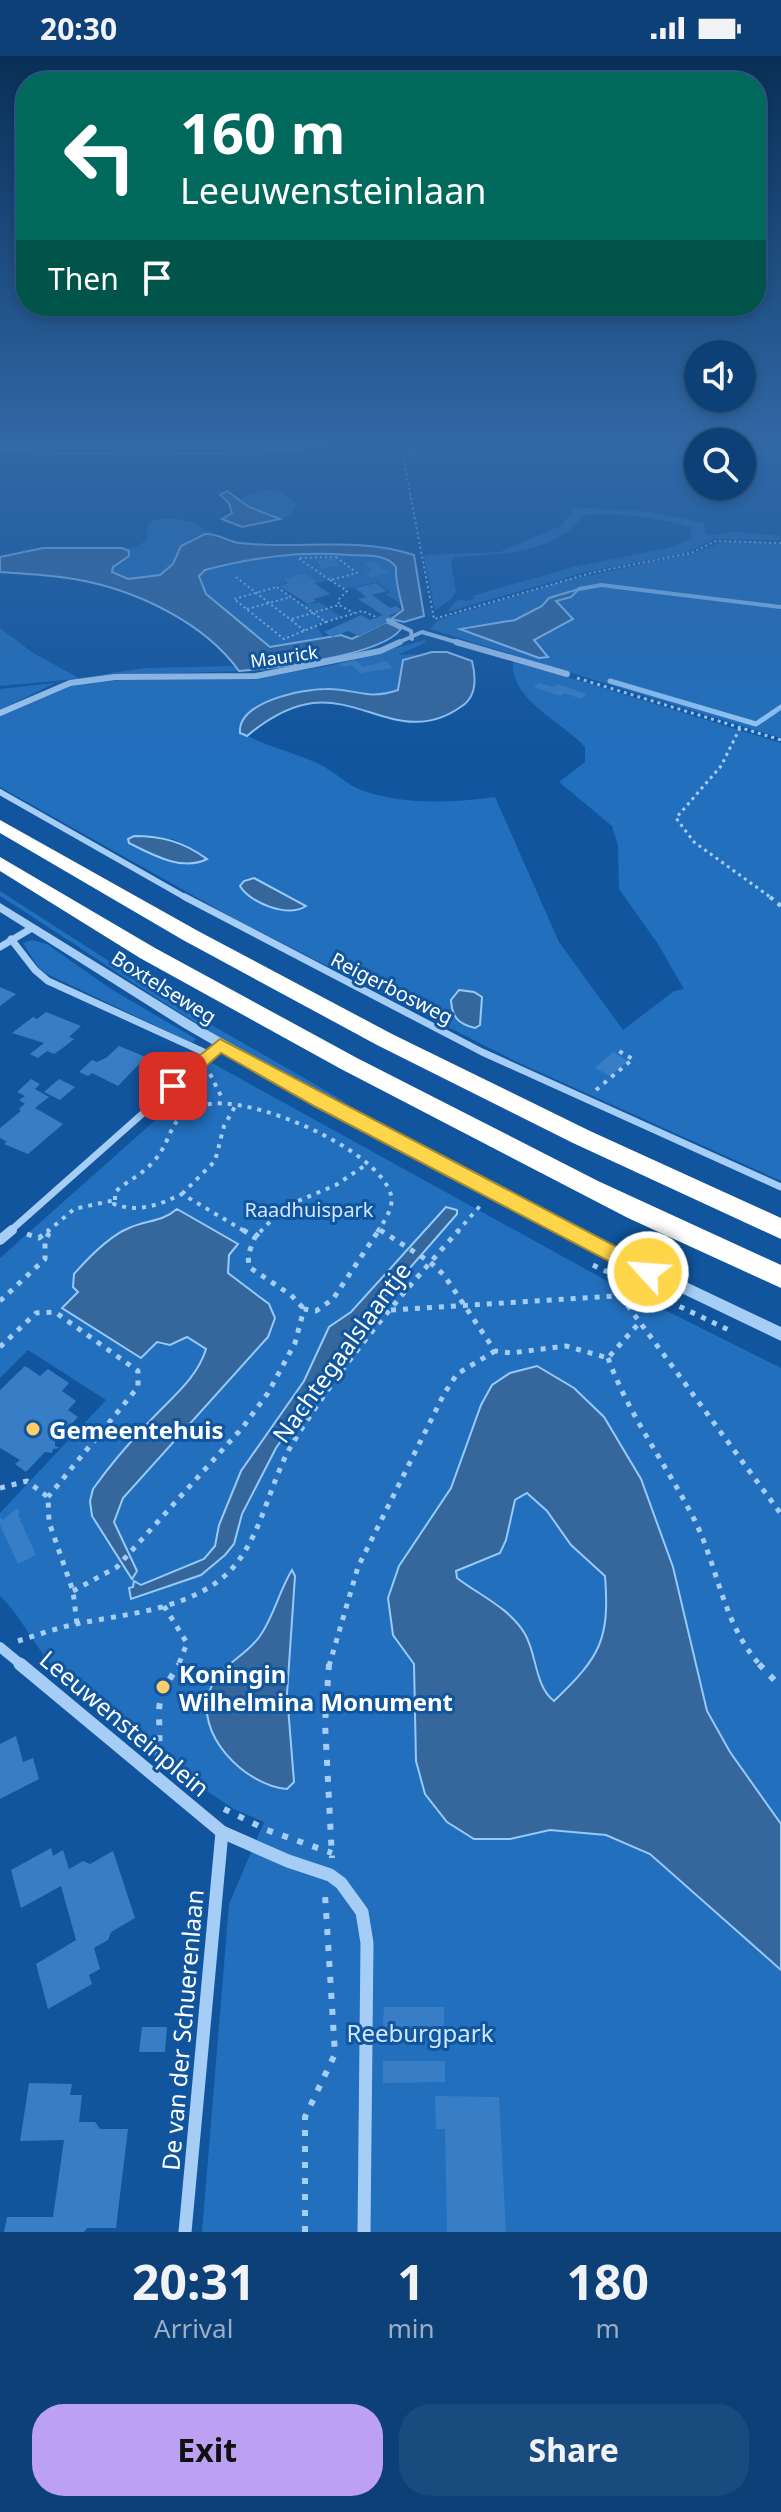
<!DOCTYPE html>
<html lang="en">
<head>
<meta charset="utf-8">
<style>
	body { margin:0; font-family:"Noto Sans",sans-serif; background:#1a4b7e; color:#f1f3f6; height:100vh; display:flex; flex-direction:column; font-size:30px; white-space:nowrap }
	* { box-sizing:border-box; margin:0 }
	p { font-size:26px; color:#9aafc5 }
	.icon { flex:none; width:44px; height:44px; fill:none; stroke:currentColor; stroke-width:2; stroke-linecap:round; stroke-linejoin:round }
	.map { position:relative; height:2176px; overflow:hidden }
	.drawer { display:flex; flex-direction:column; background:#0c4076; flex:1 }
	.drawer>* { flex:none }
	.top-card { position:absolute; left:16px; top:16px; width:750px; height:244px; border-radius:32px; box-shadow:0 4px 12px #0003,0 0 0 2px #2c5988; background:#00695c; color:#fff; overflow:hidden }
	.buttons { position:absolute; left:684px; top:284px; display:grid; gap:16px }
	.buttons a { display:grid; place-items:center; width:72px; height:72px; border-radius:50%; background:#0c4076; box-shadow:0 4px 12px #0003,0 0 0 2px #2c5988; font-size:40px }
	.pin { position:absolute; display:grid; place-items:center; width:68px; height:68px; color:#fff; margin:-34px; border-radius:16px; box-shadow:0 4px 12px #0006 }
	.me { position:absolute; width:88px; margin:-44px; rotate:296deg; stroke-linejoin:round; filter:drop-shadow(0 0 6px #0008) }
	.turn { display:flex; align-items:center; gap:28px; height:168px; padding:0 32px; font-size:36px }
	.turn .icon { width:104px; height:104px; stroke-width:2.5 }
	.turn b { display:block; font-size:56px; line-height:68px }
	.then { display:flex; align-items:center; height:76px; padding:0 32px; background:#0003; gap:16px; font-size:30px }
	.eta { display:flex; justify-content:space-evenly; align-items:center; height:136px; text-align:center }
	.eta b { font-size:48px; font-weight:700; line-height:56px }
	.button { display:flex; gap:16px; margin-top:auto; padding:16px 32px }
	.button a { flex:1; height:92px; border-radius:32px; background:#bca0f2; color:#111; font-size:32px; font-weight:700; line-height:92px; text-align:center }
	.button a+a { background:#1a4b7e; color:#f1f3f6 }
	.status { display:flex; justify-content:space-between; align-items:center; height:56px; padding:0 40px; background:#0c4076; direction:ltr }
	.status svg { height:22px; fill:currentColor }
	.map>svg:first-child { display:block }
	.green { fill:#226fbd; fill-rule:evenodd }
	.water { fill:#35679c; stroke:#97c9f9; stroke-width:2; fill-rule:evenodd }
	.lines { fill:none; stroke-linecap:round; stroke-linejoin:round }
	.stream-far1 { stroke:#97c9f9; stroke-width:4 }
	.stream { stroke:#97c9f9; stroke-width:5 }
	.building { fill:#387ec6 }
	.path-far4 { stroke:#a6cdf5; stroke-width:2; stroke-dasharray:2 3; stroke-linecap:butt }
	.path-far3 { stroke:#a6cdf5; stroke-width:3; stroke-dasharray:3 4; stroke-linecap:butt }
	.path-far2 { stroke:#a6cdf5; stroke-width:4; stroke-dasharray:4 6; stroke-linecap:butt }
	.path-far1 { stroke:#a6cdf5; stroke-width:5; stroke-dasharray:5 7; stroke-linecap:butt }
	.path { stroke:#a6cdf5; stroke-width:6; stroke-dasharray:6 10; stroke-linecap:butt }
	.minor-far4 { stroke:#a6cdf5; stroke-width:4 }
	.minor-far3 { stroke:#a6cdf5; stroke-width:6 }
	.minor-far2 { stroke:#a6cdf5; stroke-width:7 }
	.minor-far1 { stroke:#a6cdf5; stroke-width:10 }
	.minor { stroke:#a6cdf5; stroke-width:13 }
	.tertiary { fill:#a6cdf5; fill-rule:evenodd }
	.motorway { fill:#fff; fill-rule:evenodd }
	.route { fill:#ffd54a; stroke:#a68a30; stroke-width:2 }
	.poi-dot { fill:#ffcd6a; stroke:#10559e; stroke-width:3 }
	.labels { text-anchor:middle; dominant-baseline:central; stroke-width:6; stroke-linejoin:round; paint-order:stroke }
	.far-street-label { font-size:18px; fill:#fff; stroke:#10559e }
	.street-label { font-size:20px; fill:#fff; stroke:#10559e }
	.park-label { font-size:20px; fill:#cfe7fe; stroke:#10559e }
	.near-street-label { font-size:24px; fill:#fff; stroke:#10559e }
	.near-poi-label { font-size:24px; font-weight:bold; fill:#fff; stroke:#10559e; text-anchor:start }
	.near-park-label { font-size:24px; fill:#cfe7fe; stroke:#10559e }
</style>
</head>
<body>
<div class="status"><b>20:30</b><svg viewBox="0 0 49 12"><path d="M0 12V9h3v3zM5 12V6h3v6zM10 12V3h3v9zM15 12V0h3v12zM26 1h20v11H26zM47 4h2v5h-2z"/></svg></div>
<div class="map">
<svg width="781" height="2176" viewBox="0 0 781 2176">
	<rect width="100%" height="100%" fill="#10559e"/>
	<!-- green -->
	<g class="green">
		<path d="M277 433 297 448 290 459 280 463 249 451 239 443 253 437Z"/>
		<path d="M571 451 650 456 703 467 707 479 736 476 781 480V484L714 483 686 497 586 516 447 556 458 543 466 545 475 542 472 540 573 511 667 492 692 483 691 472C659 460 616 457 583 459 557 498 496 499 454 501L451 506 456 536 450 544 435 554 424 501 426 499 500 496 561 470 573 456Z"/>
		<path d="M170 462 193 466 213 478C173 480 187 500 167 515 152 526 127 526 112 516L113 511 126 502 129 495 122 492 135 491 146 485 147 470 152 465Z"/>
		<path d="M753 485 781 488V682L430 573 438 564 568 524 695 497 721 486ZM577 534 571 541 556 545 569 557 543 581 534 584 536 590 546 595 539 602 460 573C477 566 498 570 516 563 539 553 552 540 577 534Z"/>
		<path d="M329 496C343 500 392 496 396 512 399 524 396 537 402 549L386 538 390 536 377 526 345 533 329 524 315 528 304 517 282 523 286 527 277 530 304 549 319 546 341 561 315 569 323 580 318 583 270 591 205 538 199 520 205 514 256 501Z"/>
		<path d="M0 572 33 597 79 622 145 612 235 610 239 615 119 619 0 630Z"/>
		<path d="M425 584 427 586 398 599 418 598 409 601 399 634C367 645 348 630 317 633 290 636 262 662 240 676 265 690 293 696 319 708 334 715 346 728 361 734 402 749 453 747 495 741L559 886 623 974 674 935 684 933 658 888 619 833 618 790 612 770 559 726 585 706V691C561 665 508 643 513 604L781 687V1125L517 1006 235 863 0 731V659L62 632 93 625 276 619 333 609ZM173 783 198 796 196 808 164 804 129 787Z"/>
		<path d="M55 627 0 654V633Z"/>
		<path d="M0 835 182 952 351 1049C226 995 115 913 0 840Z"/>
		<path d="M32 884 47 888 111 933 196 983 192 987 47 918 38 911 23 887Z"/>
		<path d="M212 1007 609 1226 781 1312V1768L730 1696 707 1655 673 1511 481 1349 451 1432 400 1510 388 1542 393 1579 414 1608 416 1639 510 1783 550 1774 606 1779 650 1798 781 1913V2176H202L229 1848 264 1766 234 1753 193 1726 55 1613C34 1590 22 1561 0 1540V1457L106 1344 28 1294 0 1322V1202L196 1028 191 1025ZM177 1153 238 1189 229 1199 228 1217 234 1224 263 1241C236 1285 212 1332 183 1373 162 1403 120 1429 114 1466L136 1515 93 1433C110 1409 129 1387 149 1366 170 1343 197 1323 206 1293L187 1281 178 1287 162 1289 63 1251 79 1236V1213C93 1200 106 1184 123 1174 142 1164 160 1167 177 1153Z"/>
		<path d="M527 1437 547 1455 571 1489 605 1520C610 1586 600 1599 554 1645 538 1633 542 1617 534 1600 526 1581 474 1535 457 1522L456 1514 506 1484 515 1444Z"/>
	</g>
	<!-- water -->
	<g class="water">
		<path d="M0 392H326C217 399 109 401 0 394Z"/>
		<path d="M227 435 249 451 280 463 242 471 222 463 232 457 229 447 220 439Z"/>
		<path d="M205 478C219 477 227 486 240 487 299 494 355 480 414 499L424 560 404 566 391 563 403 554C400 540 395 526 396 511 386 497 365 500 349 499 299 495 255 501 205 514L199 520 206 538 270 591 341 579 352 583 386 566 401 573C381 600 274 612 239 615 204 566 134 533 74 523 50 519 25 518 0 516V501L43 492H122L129 495V500L113 511 112 516 128 523 160 519 173 508 181 490Z"/>
		<path d="M579 533 571 541 556 545 573 563 534 584 548 601 539 602 460 573 515 564 542 550 549 542Z"/>
		<path d="M432 596H447L472 605C476 621 477 640 462 650 407 690 365 641 313 647 288 650 266 664 247 680L240 677C237 646 302 633 326 633 355 632 366 645 398 634L403 604Z"/>
		<path d="M134 780C162 780 184 786 207 803 182 816 151 798 129 787L128 783Z"/>
		<path d="M254 822 306 850C288 862 250 847 240 830L244 825Z"/>
		<path d="M459 934 474 936 482 941 480 969 475 972C458 968 452 961 451 944Z"/>
		<path d="M446 1151 457 1154V1158L381 1245V1253L342 1297 276 1392 242 1458 234 1488 225 1499 201 1519 131 1543 129 1532 133 1531 134 1525 141 1529 204 1503 215 1490 219 1469 241 1415 304 1325 329 1271 351 1256Z"/>
		<path d="M177 1153 238 1188 229 1199 228 1217 269 1248 275 1262 268 1281 123 1442 114 1466 137 1515 132 1523 92 1460 90 1445 93 1433C110 1409 129 1387 149 1366 170 1343 197 1323 206 1293L187 1281 170 1289 157 1286 141 1302 62 1252 78 1236 73 1231 74 1218C89 1201 109 1180 129 1172 147 1164 162 1166 177 1153Z"/>
		<path d="M537 1310 574 1332 604 1361 641 1423 673 1511 707 1655 730 1696 781 1768V1914L650 1798 606 1779 550 1774 510 1783H474L447 1766 425 1738 416 1705 414 1608 393 1579 388 1542 399 1510 451 1432 481 1349 492 1329 510 1317ZM527 1437 547 1455 571 1489 605 1520C610 1584 600 1601 554 1645 535 1631 537 1599 525 1578 510 1552 479 1539 457 1522L456 1515 500 1497 506 1484 515 1444Z"/>
		<path d="M292 1514 295 1520 287 1638 294 1726 287 1733C246 1730 193 1678 210 1634 219 1610 246 1600 260 1580 274 1560 279 1535 292 1514Z"/>
	</g>
	<g class="lines">
		<!-- stream-far1 -->
		<path class="stream-far1" d="M579 533 601 529 781 551"/>
		<!-- stream -->
		<path class="stream" d="M610 625 756 668 781 651"/>
	</g>
	<!-- building -->
	<g class="building">
		<path d="M333 501 341 510 322 512 316 505Z"/>
		<path d="M375 505 382 513 388 517 371 521 365 517 372 515 365 507Z"/>
		<path d="M304 517 316 525 313 526 330 538 313 543 316 545 308 548 279 530 288 527 283 523Z"/>
		<path d="M376 527 387 535 372 539 390 552 396 550 402 554 389 560 392 561 386 567 359 580 348 575 332 581 324 576 361 559 370 564 383 559 358 543 366 541 355 532Z"/>
		<path d="M355 604 363 611 386 605 393 612 360 617 352 609 343 611 339 608Z"/>
		<path d="M539 627 553 631 558 628 587 638 581 643 564 637 560 640 534 631Z"/>
		<path d="M0 931 16 938 0 950Z"/>
		<path d="M46 956 81 970 69 981 74 983 64 991 54 998 47 995 38 1002 30 998 44 987 12 977 33 961 37 963Z"/>
		<path d="M119 990 146 1001 118 1030 92 1017 88 1020 79 1016 92 1004 97 1006 106 1002Z"/>
		<path d="M613 996 628 1005 610 1020 595 1012Z"/>
		<path d="M31 1023 40 1028 35 1033 49 1041 35 1052 63 1068 28 1098 4 1088 7 1086 0 1082V1072L21 1055 19 1053 25 1048 19 1044 25 1040 17 1036Z"/>
		<path d="M59 1023 75 1031 60 1044 44 1036Z"/>
		<path d="M25 1310 40 1320 48 1313 69 1327 62 1335 76 1345 68 1354 78 1361 55 1386V1390L60 1392 53 1393 52 1397 45 1396 26 1416 15 1408 20 1404 0 1392V1334Z"/>
		<path d="M16 1453 20 1455 18 1459 36 1499 18 1508 0 1469V1461L3 1464Z"/>
		<path d="M16 1680 23 1706 33 1702 39 1723 0 1743V1688Z"/>
		<path d="M51 1792 53 1800 63 1794 69 1813 83 1805 90 1808 113 1795 135 1862 111 1876 108 1884 94 1892 100 1913 89 1919 92 1928 48 1953 36 1908 76 1884 61 1830 21 1852 11 1814Z"/>
		<path d="M384 1951H444V1971H383Z"/>
		<path d="M142 1971H167L165 1996H139Z"/>
		<path d="M383 2005H445V2026L383 2027Z"/>
		<path d="M29 2027 72 2028 70 2039H82L79 2066H95L100 2073H128L116 2172H87L84 2176H4L7 2161H53L64 2084 20 2085Z"/>
		<path d="M435 2040 499 2041 506 2176H447L445 2073H436Z"/>
	</g>
	<g class="lines">
		<!-- path-far4 -->
		<g class="path-far4">
			<path d="M455 392 403 400 434 563 591 517 691 497 716 485 781 487"/>
			<path d="M336 501 357 517 330 524 298 502Z"/>
			<path d="M236 521 305 575"/>
			<path d="M330 524 347 535 338 544 339 549"/>
			<path d="M277 531 326 566 284 583 234 543Z"/>
			<path d="M247 553 291 541"/>
			<path d="M292 563 339 549 354 557"/>
			<path d="M326 566 362 555 376 561"/>
		</g>
		<!-- path-far3 -->
		<g class="path-far3">
			<path d="M577 622 781 684"/>
			<path d="M740 672 721 710 676 762 694 786 773 843"/>
		</g>
		<!-- path-far2 -->
		<g class="path-far2">
			<path d="M770 841 781 850"/>
			<path d="M210 1018 223 1044"/>
			<path d="M596 1034 633 1003 617 994"/>
			<path d="M182 1138 215 1105 224 1070 237 1047"/>
			<path d="M115 1144V1136C127 1125 143 1118 154 1105 175 1081 166 1059 205 1049 248 1037 379 1093 391 1139 394 1151 385 1164 379 1173"/>
			<path d="M47 1176 74 1153 115 1144 114 1148C139 1157 159 1149 182 1138L246 1176"/>
			<path d="M260 1176 284 1151 336 1129 367 1108"/>
			<path d="M377 1176 379 1173 383 1176"/>
			<path d="M457 1176 480 1150"/>
		</g>
		<!-- path-far1 -->
		<g class="path-far1">
			<path d="M243 1174 255 1181 248 1199 249 1211 291 1239 304 1253"/>
			<path d="M380 1174 430 1206 444 1219 495 1295 511 1297 566 1290 608 1302 640 1266"/>
			<path d="M27 1178 39 1182 49 1174"/>
			<path d="M255 1181 262 1174"/>
			<path d="M593 1209 733 1276"/>
			<path d="M627 1227 623 1239 625 1246 781 1458"/>
			<path d="M0 1245 45 1203V1186L49 1177"/>
			<path d="M391 1254 614 1240 625 1229"/>
			<path d="M0 1291 36 1257 55 1256 138 1315V1331L48 1441"/>
			<path d="M608 1302C630 1362 667 1409 695 1465 719 1514 723 1569 761 1610"/>
			<path d="M0 1432 27 1425 48 1441 49 1466 73 1535 77 1568"/>
			<path d="M73 1535 117 1511 243 1371 268 1337 295 1287 304 1253 316 1255 333 1243 379 1174"/>
			<path d="M164 1550 187 1587 178 1610"/>
			<path d="M18 1585C37 1579 57 1572 76 1568 124 1558 180 1555 221 1523 260 1492 267 1432 291 1390 338 1312 399 1241 459 1174"/>
			<path d="M329 1610 358 1511 444 1338 457 1318 495 1295"/>
		</g>
		<!-- path -->
		<g class="path">
			<path d="M329 1608 325 1667 332 1802"/>
			<path d="M759 1608 781 1631"/>
			<path d="M157 1701C161 1684 159 1673 159 1656 159 1638 170 1623 179 1608"/>
			<path d="M224 1753 267 1774 332 1797"/>
			<path d="M305 2176V2061L335 1998 325 1838"/>
		</g>
		<!-- minor-far4 -->
		<g class="minor-far4">
			<path d="M388 564 411 575 412 583"/>
			<path d="M395 588 422 576 463 588"/>
		</g>
		<!-- minor-far3 -->
		<g class="minor-far3">
			<path d="M456 586 567 618"/>
			<path d="M0 657 70 627 115 621 256 620 380 595 400 586"/>
			<path d="M0 736 188 843"/>
		</g>
		<!-- minor-far2 -->
		<g class="minor-far2">
			<path d="M185 841 482 996 781 1131"/>
			<path d="M11 883 35 914 48 925 208 998"/>
			<path d="M0 891 32 872"/>
			<path d="M9 1176 220 989"/>
		</g>
		<!-- minor-far1 -->
		<g class="minor-far1">
			<path d="M0 1184 12 1174"/>
			<path d="M0 1591 23 1610"/>
		</g>
		<!-- minor -->
		<g class="minor">
			<path d="M20 1608 222 1776 288 1805 330 1819 341 1827 362 1856 367 1887 364 2176"/>
			<path d="M185 2176 222 1776"/>
		</g>
		<!-- tertiary -->
		<path class="tertiary" d="M0 847 193 966 387 1075 585 1178 781 1271V1285L575 1186 377 1083 184 972 0 856Z"/>
		<!-- motorway -->
		<g class="motorway">
			<path d="M0 764 198 875 392 978 590 1075 781 1162V1183L573 1087 377 989 183 884 0 777Z"/>
			<path d="M0 801 155 892 357 1002 598 1125 781 1209V1232L628 1162 341 1013 140 902 0 815Z"/>
		</g>
	</g>
	<!-- sky -->
	<linearGradient id="sky" x2="0" y2="1"><stop stop-color="#092f57"/><stop offset="0.56" stop-color="#3168a6"/><stop offset="1" stop-color="#3168a6" stop-opacity="0"/></linearGradient>
	<rect width="781" height="696" fill="url(#sky)"/>
	<!-- route -->
	<path class="route" d="M220 983 655 1211 658 1216 655 1222H641L316 1051 221 997 179 1034H167L164 1030 167 1026Z"/>
	<!-- markers -->
	<g class="poi-dot">
		<circle cx="33" cy="1373" r="8"/>
		<circle cx="163" cy="1631" r="8"/>
	</g>
	<g class="labels">
		<!-- far-street labels -->
		<g class="far-street-label">
			<text transform="translate(284 600) rotate(-8)">Maurick</text>
		</g>
		<!-- street labels -->
		<g class="street-label">
			<text transform="translate(164 931) rotate(32)">Boxtelseweg</text>
			<text transform="translate(392 932) rotate(27)">Reigerbosweg</text>
		</g>
		<!-- park labels -->
		<g class="park-label">
			<text x="309" y="1153">Raadhuispark</text>
		</g>
		<!-- near-street labels -->
		<g class="near-street-label">
			<text transform="translate(341 1296) rotate(-54)">Nachtegaalslaantje</text>
			<text transform="translate(125 1667) rotate(40)">Leeuwensteinplein</text>
			<text transform="translate(182 1974) rotate(-85)">De van der Schuerenlaan</text>
		</g>
		<!-- near-poi labels -->
		<g class="near-poi-label">
			<text x="49" y="1373">Gemeentehuis</text>
			<text x="179" y="1617">Koningin<tspan x="179" dy="28">Wilhelmina Monument</tspan></text>
		</g>
		<!-- near-park labels -->
		<g class="near-park-label">
			<text x="420" y="1976">Reeburgpark</text>
		</g>
	</g>
</svg>
<div class="buttons">
<a><svg class="icon" aria-label="sound" viewBox="0 0 24 24"><path d="M4 9h4l5-4v14l-5-4H4zM17 9q2 3 0 6"/></svg></a>
<a><svg class="icon" aria-label="search" viewBox="0 0 24 24"><circle cx="10" cy="10" r="6"/><path d="M15 15l6 6"/></svg></a>
</div>
<div class="pin" style="left:173px;top:1030px;background:#d93025"><svg class="icon" aria-label="arrive" viewBox="0 0 24 24"><path d="M6 21V4h12l-3 4 3 4H6"/></svg></div>
<svg class="me" style="left:648px;top:1216px" viewBox="-20 -20 40 40"><circle r="17" fill="#ffd54a" stroke="#fff" stroke-width="3"/><path d="M0-11L8 9 0 5-8 9z" fill="#fff"/></svg>
<div class="top-card">
<div class="turn"><svg class="icon" aria-label="left" viewBox="0 0 24 24"><path d="M17 20v-9H6M10 6l-5 5 5 5"/></svg><div><b>160 m</b>Leeuwensteinlaan</div></div>
<div class="then">Then<svg class="icon" aria-label="arrive" viewBox="0 0 24 24"><path d="M6 21V4h12l-3 4 3 4H6"/></svg></div>
</div>
</div>
<section class="drawer">
<div class="eta">
<div><b>20:31</b><p>Arrival</p></div>
<div><b>1</b><p>min</p></div>
<div><b>180</b><p>m</p></div>
</div>
<div class="button"><a>Exit</a><a>Share</a></div>
</section>
</body>
</html>
